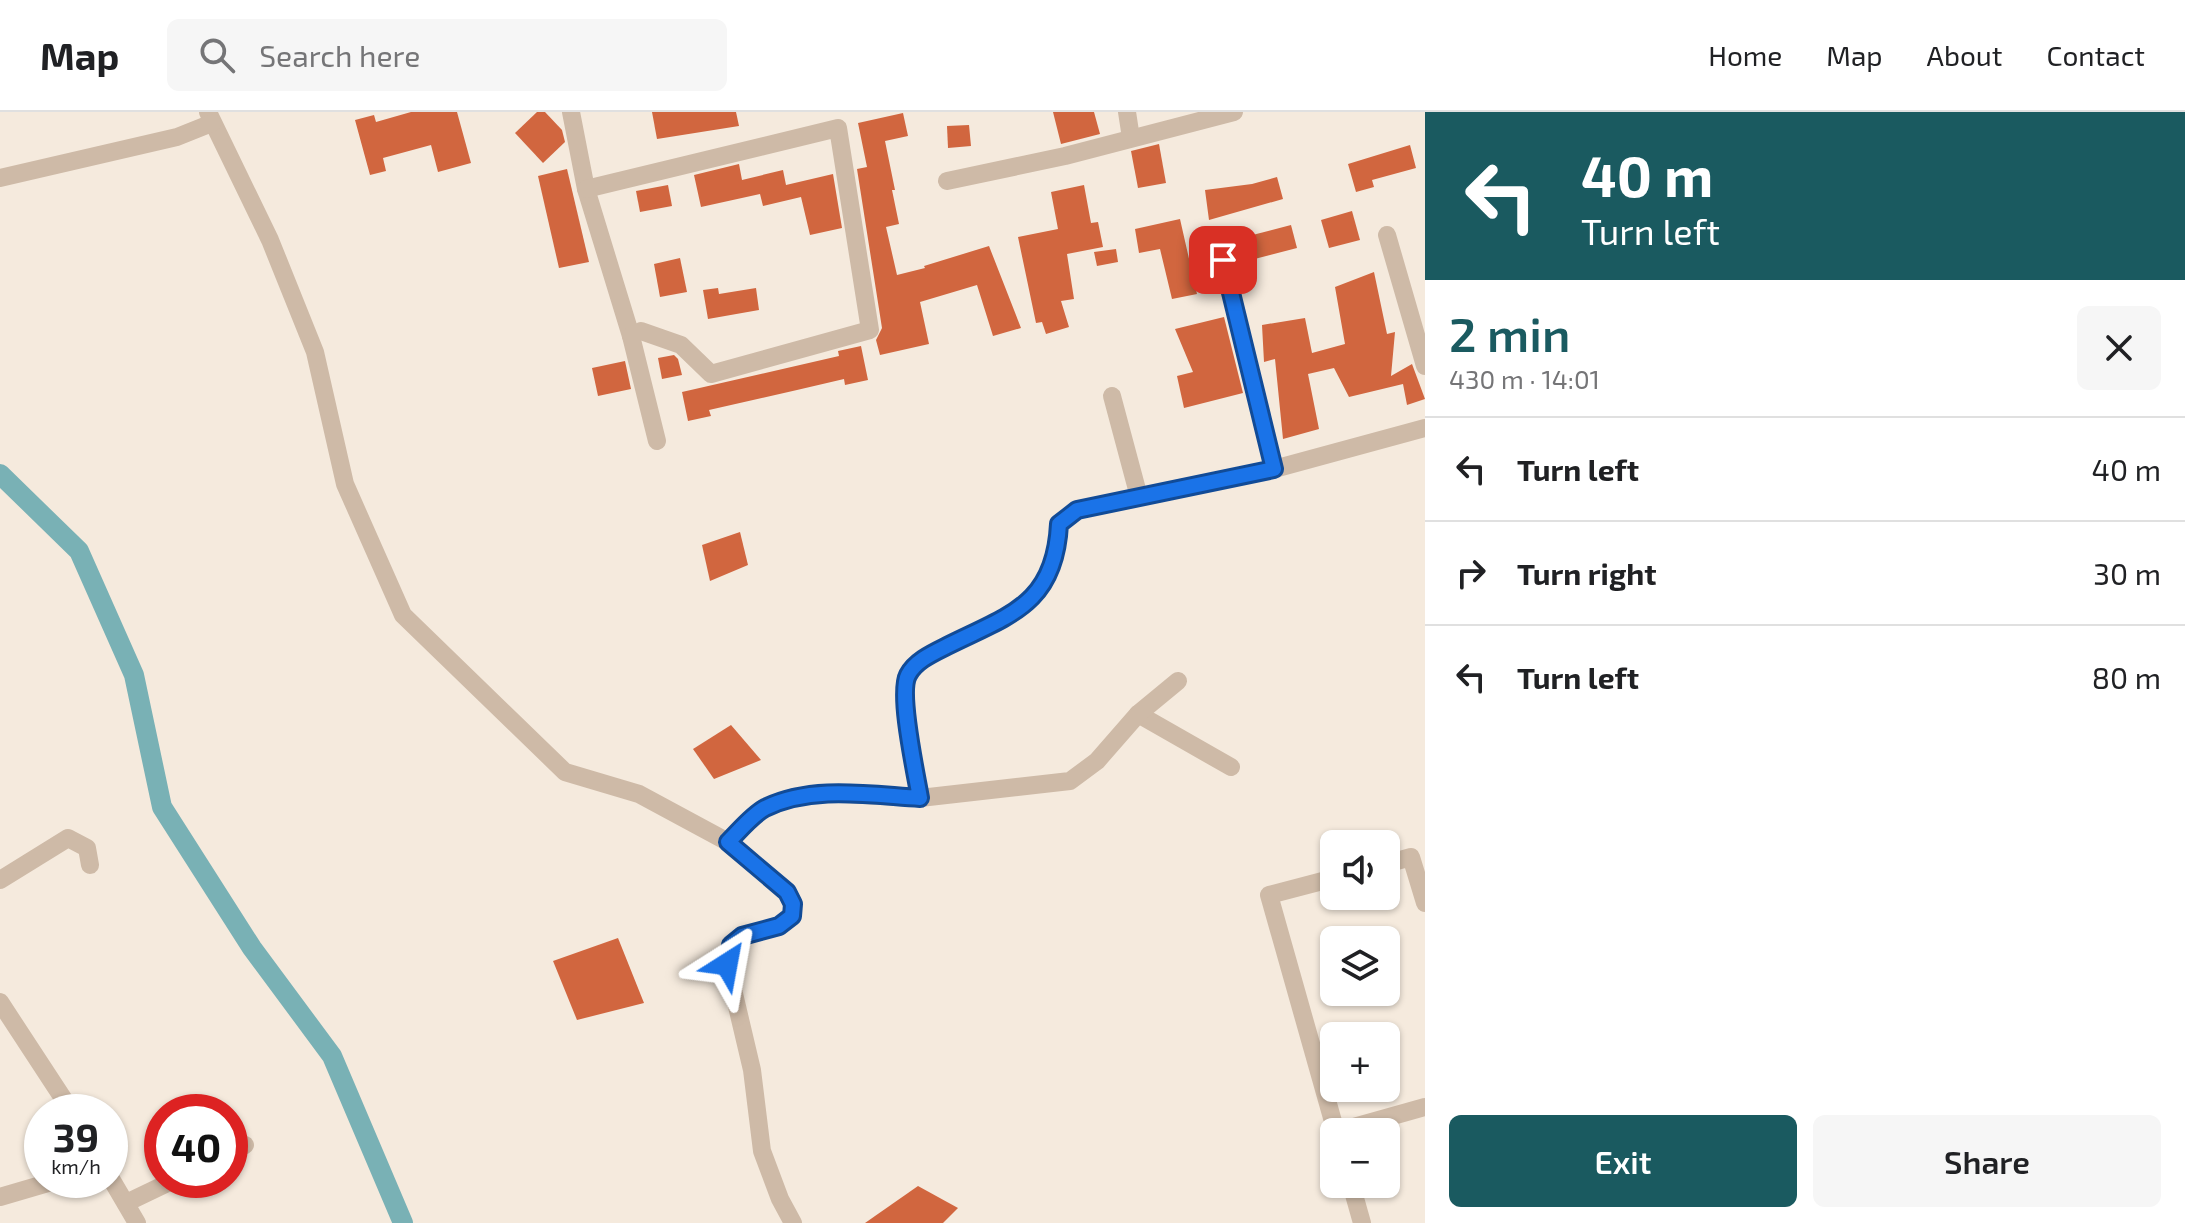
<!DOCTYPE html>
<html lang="en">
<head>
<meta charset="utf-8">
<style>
	body { margin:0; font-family:"Exo 2",sans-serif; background:#f6f6f6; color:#202124; height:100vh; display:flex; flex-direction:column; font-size:30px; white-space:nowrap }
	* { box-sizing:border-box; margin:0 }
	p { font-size:26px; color:#757577 }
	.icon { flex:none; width:44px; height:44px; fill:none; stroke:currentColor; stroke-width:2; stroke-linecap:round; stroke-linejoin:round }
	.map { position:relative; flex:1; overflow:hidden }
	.panel { display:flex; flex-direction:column; background:#fff; width:760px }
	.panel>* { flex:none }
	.top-card { background:#1a5a60; color:#fff; overflow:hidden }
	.buttons { position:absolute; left:1320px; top:718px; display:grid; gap:16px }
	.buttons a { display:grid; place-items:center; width:80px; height:80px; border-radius:12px; background:#fff; box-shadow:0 2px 6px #0004; font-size:40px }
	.speed { position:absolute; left:24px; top:982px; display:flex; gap:16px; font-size:40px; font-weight:700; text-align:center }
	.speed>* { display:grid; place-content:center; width:104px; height:104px; border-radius:50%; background:#fff; box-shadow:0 2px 6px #0004; line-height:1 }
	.speed small { font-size:20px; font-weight:400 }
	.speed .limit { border:12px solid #d22; background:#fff; color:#111 }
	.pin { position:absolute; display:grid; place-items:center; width:68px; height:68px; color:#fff; margin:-34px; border-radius:16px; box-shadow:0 4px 12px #0006 }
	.me { position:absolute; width:88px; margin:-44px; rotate:34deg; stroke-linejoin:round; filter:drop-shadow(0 0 6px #0008) }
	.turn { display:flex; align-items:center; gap:28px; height:168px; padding:0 24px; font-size:36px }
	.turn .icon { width:104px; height:104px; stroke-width:2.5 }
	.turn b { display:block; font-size:56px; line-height:68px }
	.round { display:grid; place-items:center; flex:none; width:84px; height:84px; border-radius:12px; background:#f6f6f6 }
	.summary { display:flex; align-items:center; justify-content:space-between; height:136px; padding:0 24px }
	h1 { font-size:48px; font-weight:600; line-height:60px; color:#1a5a60 }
	.cta { display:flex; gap:16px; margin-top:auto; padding:16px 24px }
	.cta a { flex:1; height:92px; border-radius:12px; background:#1a5a60; color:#fff; font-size:32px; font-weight:600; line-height:92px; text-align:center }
	.cta a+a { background:#f6f6f6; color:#202124 }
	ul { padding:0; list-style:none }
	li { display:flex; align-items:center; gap:24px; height:104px; padding:0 24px; border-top:2px solid #e0e0e0 }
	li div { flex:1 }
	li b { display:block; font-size:30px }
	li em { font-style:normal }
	header { display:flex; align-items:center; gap:48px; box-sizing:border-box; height:112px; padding:0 40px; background:#fff; border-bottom:2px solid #e0e0e0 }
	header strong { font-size:38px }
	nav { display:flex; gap:44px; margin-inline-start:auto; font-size:28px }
	.search { width:560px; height:72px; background:#f6f6f6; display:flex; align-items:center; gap:20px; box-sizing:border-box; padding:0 28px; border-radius:12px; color:#757577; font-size:30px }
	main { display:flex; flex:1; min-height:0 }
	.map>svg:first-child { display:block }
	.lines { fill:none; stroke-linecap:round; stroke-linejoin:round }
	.canal { stroke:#79b1b5; stroke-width:20 }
	.building { fill:#d1663f }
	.minor { stroke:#cebaa7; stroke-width:18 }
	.route-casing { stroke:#114b97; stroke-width:20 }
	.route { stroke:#1a73e8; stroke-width:14 }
</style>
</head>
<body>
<header>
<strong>Map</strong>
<div class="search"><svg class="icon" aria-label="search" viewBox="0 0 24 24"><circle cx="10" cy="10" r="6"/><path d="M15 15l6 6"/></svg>Search here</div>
<nav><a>Home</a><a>Map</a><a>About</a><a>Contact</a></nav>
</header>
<main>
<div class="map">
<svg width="1425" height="1111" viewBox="0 0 1425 1111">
	<rect width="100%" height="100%" fill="#f5eadd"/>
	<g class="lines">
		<!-- canal -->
		<path class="canal" d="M0 362 79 439 134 563 162 695 252 836 332 944 403 1111"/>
	</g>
	<!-- building -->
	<g class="building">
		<path d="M411 0H457L471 51 438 60 431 33 383 46 386 59 370 63 355 8 374 3 376 10Z"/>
		<path d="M537 0H545L562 18 565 30 543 51 515 21Z"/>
		<path d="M652 0H736L739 14 657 27Z"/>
		<path d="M1053 0H1094L1100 22 1061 32Z"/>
		<path d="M903 1 908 24 885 29 895 78H892L899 112 886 115 897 163 925 156 924 154 989 134 1021 216 993 224 977 173 920 190 929 232 880 243 876 228 882 216 857 57 867 55 858 11Z"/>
		<path d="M969 13 971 34 948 36 947 14Z"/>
		<path d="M1159 32 1166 71 1138 76 1131 39Z"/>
		<path d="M1410 33 1416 56 1372 68 1374 75 1356 80 1348 52Z"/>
		<path d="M739 52 742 68 783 58 786 73 833 62 842 116 810 123 801 85 763 94 760 82 701 95 694 63Z"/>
		<path d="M567 57 589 150 559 156 538 64Z"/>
		<path d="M1277 65 1283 87 1209 108 1205 78 1252 72Z"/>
		<path d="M668 73 672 94 640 100 636 79Z"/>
		<path d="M1084 73 1091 111 1098 110 1103 135 1067 142 1074 187 1061 189 1069 215 1046 222 1042 210 1036 211 1018 125 1058 117 1051 80Z"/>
		<path d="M1352 99 1360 128 1329 136 1321 108Z"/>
		<path d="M1180 107 1197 182 1172 187 1160 137 1139 141 1135 117Z"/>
		<path d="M1291 113 1297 136 1243 150 1237 127Z"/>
		<path d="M1116 137 1118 150 1097 154 1094 140Z"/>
		<path d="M680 146 687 180 660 185 654 152Z"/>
		<path d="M1374 160 1387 222 1395 220 1391 264 1412 252 1425 287 1407 293 1403 272 1349 285 1334 256 1308 262 1319 317 1283 327 1275 247 1264 250 1262 213 1305 206 1312 241 1345 232 1335 175Z"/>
		<path d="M718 176 719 182 756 176 759 198 708 207 703 178Z"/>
		<path d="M1224 205 1243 281 1184 296 1177 264 1193 260 1175 217Z"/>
		<path d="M861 234 868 268 845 273 844 267 797 278 709 298 711 304 688 309 682 280 839 244 838 239Z"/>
		<path d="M674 243 678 247 682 263 662 267 658 246Z"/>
		<path d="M625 249 631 277 598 284 592 256Z"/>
		<path d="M740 420 748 453 710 469 702 433Z"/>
		<path d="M731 613 761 648 714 667 693 637Z"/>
		<path d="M618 826 644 891 577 908 553 849Z"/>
		<path d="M918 1074 958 1096 943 1111H865Z"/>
	</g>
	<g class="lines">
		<!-- minor -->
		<g class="minor">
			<path d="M208 0 270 128 315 240 345 372 403 503 565 660 639 682 728 730 787 780 793 792 792 804 779 814 742 824 731 833 727 852 752 958 762 1039 780 1087 793 1111"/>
			<path d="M571 0 586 77 631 224"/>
			<path d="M1127 0 1131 26"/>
			<path d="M0 66 177 25 212 11"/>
			<path d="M947 69 1065 44 1234 0"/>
			<path d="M586 77 838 16 870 218 711 262 681 233 641 219 631 224 657 329"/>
			<path d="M1387 123 1425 254"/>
			<path d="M1223 148 1274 357"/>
			<path d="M1112 284 1139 385"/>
			<path d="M1138 602 1231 655"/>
			<path d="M920 686C916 662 898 582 908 563 915 549 933 541 947 534 1010 503 1055 493 1059 412L1077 398 1274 357 1425 316"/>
			<path d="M728 730 762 697 794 685 827 681 920 686 1070 669 1097 649 1138 602 1178 569"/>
			<path d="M1386 752 1411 745 1425 791"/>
			<path d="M1334 766 1269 783 1336 1020"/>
			<path d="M0 768 68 726 87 736 90 753"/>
			<path d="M0 890 72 1000"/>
			<path d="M1336 1020 1425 995"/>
			<path d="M230 1040 245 1033"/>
			<path d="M110 1065 137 1111"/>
			<path d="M1351 1072 1362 1111"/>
			<path d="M0 1085 58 1068"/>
			<path d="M126 1091 174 1068"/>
		</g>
	</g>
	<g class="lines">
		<!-- route casing -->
		<g class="route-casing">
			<path id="route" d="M727 852 731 833 742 824 779 814 792 804 793 792 787 780 728 730C739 719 752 703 765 696 812 673 869 683 920 686 916 662 898 582 908 563 915 549 933 541 947 534 1009 503 1055 493 1059 412L1077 398 1274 357 1223 148"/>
		</g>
		<!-- route -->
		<use href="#route" class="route"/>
	</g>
</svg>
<div class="buttons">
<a><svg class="icon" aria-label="sound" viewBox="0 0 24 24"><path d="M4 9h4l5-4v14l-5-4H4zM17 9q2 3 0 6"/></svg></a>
<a><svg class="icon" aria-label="layers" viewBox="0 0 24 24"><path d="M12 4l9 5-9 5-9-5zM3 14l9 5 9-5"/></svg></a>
<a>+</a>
<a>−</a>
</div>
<div class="speed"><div>39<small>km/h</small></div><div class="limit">40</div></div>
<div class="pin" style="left:1223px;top:148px;background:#d93025"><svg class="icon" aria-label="arrive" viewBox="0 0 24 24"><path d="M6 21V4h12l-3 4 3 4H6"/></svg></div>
<svg class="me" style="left:727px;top:852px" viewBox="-20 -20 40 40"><path d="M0-17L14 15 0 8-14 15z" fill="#1a73e8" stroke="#fff" stroke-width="4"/></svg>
</div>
<section class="panel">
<div class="top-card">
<div class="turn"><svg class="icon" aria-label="left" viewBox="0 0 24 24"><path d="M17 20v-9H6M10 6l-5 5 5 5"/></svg><div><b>40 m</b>Turn left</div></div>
</div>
<div class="summary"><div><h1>2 min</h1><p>430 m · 14:01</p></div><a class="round"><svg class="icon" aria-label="close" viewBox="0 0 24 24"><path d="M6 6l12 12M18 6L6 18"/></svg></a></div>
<ul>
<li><svg class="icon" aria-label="left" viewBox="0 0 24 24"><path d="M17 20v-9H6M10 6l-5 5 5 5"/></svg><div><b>Turn left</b></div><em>40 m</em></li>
<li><svg class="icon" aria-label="right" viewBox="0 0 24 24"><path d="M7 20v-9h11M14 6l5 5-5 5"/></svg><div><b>Turn right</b></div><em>30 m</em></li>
<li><svg class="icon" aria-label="left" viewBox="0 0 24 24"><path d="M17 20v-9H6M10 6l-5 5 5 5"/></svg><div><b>Turn left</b></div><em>80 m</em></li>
</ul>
<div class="cta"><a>Exit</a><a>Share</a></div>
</section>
</main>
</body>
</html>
